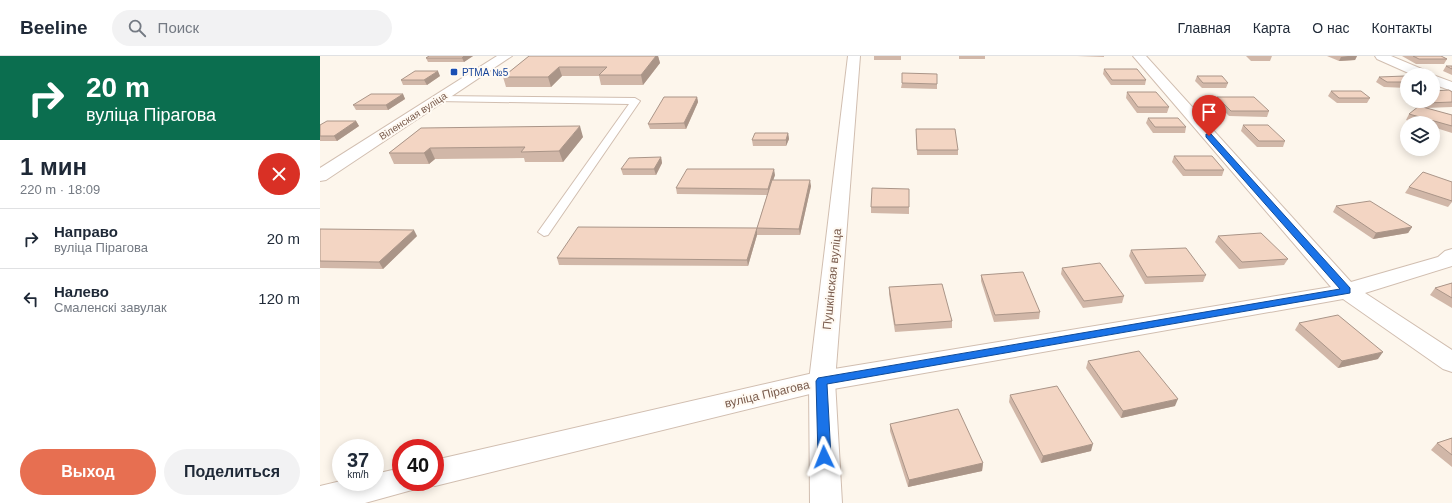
<!DOCTYPE html>
<html lang="ru">
<head>
<meta charset="utf-8">
<style>
	body { margin:0; font-family:Arial,sans-serif; background:#f2f2f3; color:#1f2937; height:100vh; display:flex; flex-direction:column; font-size:15px; white-space:nowrap }
	* { box-sizing:border-box; margin:0 }
	p { font-size:13px; color:#747a83 }
	.icon { flex:none; width:22px; height:22px; fill:none; stroke:currentColor; stroke-width:2; stroke-linecap:round; stroke-linejoin:round }
	.map { position:relative; flex:1; overflow:hidden }
	.side { display:flex; flex-direction:column; background:#fff; width:320px }
	.side>* { flex:none }
	.banner { background:#0b6e4f; color:#fff; overflow:hidden }
	.buttons { position:absolute; left:1080px; top:12px; display:grid; gap:8px }
	.buttons a { display:grid; place-items:center; width:40px; height:40px; border-radius:50%; background:#fff; box-shadow:0 2px 10px #0003; font-size:20px }
	.speed { position:absolute; left:12px; top:383px; display:flex; gap:8px; font-size:20px; font-weight:700; text-align:center }
	.speed>* { display:grid; place-content:center; width:52px; height:52px; border-radius:50%; background:#fff; box-shadow:0 2px 10px #0003; line-height:1 }
	.speed small { font-size:10px; font-weight:400 }
	.speed .limit { border:6px solid #d22; background:#fff; color:#111 }
	.pin { position:absolute; display:grid; place-items:center; width:34px; height:34px; color:#fff; margin:-41px -17px; border-radius:50% 50% 50% 0; rotate:-45deg; box-shadow:0 0 4px #0007 }
	.pin .icon { rotate:45deg }
	.me { position:absolute; width:44px; margin:-22px; rotate:358deg; stroke-linejoin:round; filter:drop-shadow(0 0 3px #0008) }
	.turn { display:flex; align-items:center; gap:14px; height:84px; padding:0 20px; font-size:18px }
	.turn .icon { width:52px; height:52px; stroke-width:2.5 }
	.turn b { display:block; font-size:28px; line-height:34px }
	.round { display:grid; place-items:center; flex:none; width:42px; height:42px; border-radius:21px; background:#f2f2f3 }
	.summary { display:flex; align-items:center; justify-content:space-between; height:68px; padding:0 20px }
	h1 { font-size:24px; font-weight:800; line-height:30px }
	.button { display:flex; gap:8px; margin-top:auto; padding:8px 20px }
	.button a { flex:1; height:46px; border-radius:24px; background:#e76f51; color:#fff; font-size:16px; font-weight:800; line-height:46px; text-align:center }
	.button a+a { background:#f2f2f3; color:#1f2937 }
	ul { padding:0; list-style:none }
	li { display:flex; align-items:center; gap:12px; height:60px; padding:0 20px; border-top:1px solid #e0e1e3 }
	li div { flex:1 }
	li b { display:block; font-size:15px }
	li em { font-style:normal }
	header { display:flex; align-items:center; gap:24px; box-sizing:border-box; height:56px; padding:0 20px; background:#fff; border-bottom:1px solid #e0e1e3 }
	header strong { font-size:19px }
	nav { display:flex; gap:22px; margin-inline-start:auto; font-size:14px }
	.search { width:280px; height:36px; background:#f2f2f3; display:flex; align-items:center; gap:10px; box-sizing:border-box; padding:0 14px; border-radius:22px; color:#747a83; font-size:15px }
	main { display:flex; flex:1; min-height:0 }
	.map>svg:first-child { display:block }
	.lines { fill:none; stroke-linecap:round; stroke-linejoin:round }
	.service-casing { stroke:#d1beb0; stroke-width:2 }
	.minor-casing { stroke:#d1beb0; stroke-width:2 }
	.tertiary-casing { stroke:#d1beb0; stroke-width:2 }
	.service { fill:#fff; fill-rule:evenodd }
	.minor { fill:#fff; fill-rule:evenodd }
	.tertiary { fill:#fff; fill-rule:evenodd }
	.wall { fill:#d1b7a8 }
	.shaded-wall { fill:#aa9588 }
	.building { fill:#f3d5c3; stroke:#aa9588 }
	.route { fill:#1a73e8; stroke:#114b97 }
	.transit-dot { fill:#1a4fb4; stroke:#fffaf3; stroke-width:1.5 }
	.labels { text-anchor:middle; dominant-baseline:central; stroke-width:4; stroke-linejoin:round; paint-order:stroke }
	.far-transit-label { font-size:10px; fill:#164399; stroke:#fffaf3; text-anchor:start }
	.far-street-label { font-size:10px; fill:#7a5c4d; stroke:#fffaf3 }
	.street-label { font-size:12px; fill:#7a5c4d; stroke:#fffaf3 }
</style>
</head>
<body>
<header>
<strong>Beeline</strong>
<div class="search"><svg class="icon" aria-label="search" viewBox="0 0 24 24"><circle cx="10" cy="10" r="6"/><path d="M15 15l6 6"/></svg>Поиск</div>
<nav><a>Главная</a><a>Карта</a><a>О нас</a><a>Контакты</a></nav>
</header>
<main>
<section class="side">
<div class="banner">
<div class="turn"><svg class="icon" aria-label="right" viewBox="0 0 24 24"><path d="M7 20v-9h11M14 6l5 5-5 5"/></svg><div><b>20 m</b>вуліца Пірагова</div></div>
</div>
<div class="summary"><div><h1>1 мин</h1><p>220 m · 18:09</p></div><a class="round" style="background:#d93025;color:#fff"><svg class="icon" aria-label="close" viewBox="0 0 24 24"><path d="M6 6l12 12M18 6L6 18"/></svg></a></div>
<ul>
<li><svg class="icon" aria-label="right" viewBox="0 0 24 24"><path d="M7 20v-9h11M14 6l5 5-5 5"/></svg><div><b>Направо</b><p>вуліца Пірагова</p></div><em>20 m</em></li>
<li><svg class="icon" aria-label="left" viewBox="0 0 24 24"><path d="M17 20v-9H6M10 6l-5 5 5 5"/></svg><div><b>Налево</b><p>Смаленскі завулак</p></div><em>120 m</em></li>
</ul>
<div class="button"><a>Выход</a><a>Поделиться</a></div>
</section>
<div class="map">
<svg width="1132" height="447" viewBox="0 0 1132 447">
	<rect width="100%" height="100%" fill="#fdf6ec"/>
	<g class="lines">
		<!-- service casing -->
		<g class="service-casing">
			<path id="service" d="M119 40 315 42 320 45 228 179 224 180 218 176 309 48 116 45 114 43Z"/>
		</g>
		<!-- minor casing -->
		<g class="minor-casing">
			<g id="minor">
				<path d="M813 0H826L1031 226 1118 201 1125 195 1132 193V210L1045 237 1132 294V316L1123 313 1023 243 502 335 115 430 104 426H115V404L502 315 1011 231Z"/>
				<path d="M1055 0H1071L1109 16 1111 19H1093L1057 3Z"/>
				<path d="M1113 19 1132 26V35L1113 28Z"/>
				<path d="M81 412V426H96L92 434 45 447H0V430L21 425 55 426V418Z"/>
			</g>
		</g>
		<!-- tertiary casing -->
		<g class="tertiary-casing">
			<g id="tertiary">
				<path d="M177 0H192L6 124 0 125V112Z"/>
				<path d="M528 0H540L515 325 522 447H490L489 325Z"/>
			</g>
		</g>
		<!-- service -->
		<use href="#service" class="service"/>
		<!-- minor -->
		<use href="#minor" class="minor"/>
		<!-- tertiary -->
		<use href="#tertiary" class="tertiary"/>
	</g>
	<!-- wall -->
	<g class="wall">
		<path d="M109 0H153L144 6H108L106 2Z"/>
		<path d="M209 0H338L340 7 323 29H281L279 20H242L231 31H186L183 21Z"/>
		<rect x="554" y="0" width="27" height="4"/>
		<rect x="639" y="0" width="26" height="3"/>
		<path d="M757 0H784V1Z"/>
		<path d="M926 0H952L950 5H931Z"/>
		<path d="M1007 0H1037L1035 4 1019 5Z"/>
		<path d="M1082 0H1121L1127 3 1124 8H1096Z"/>
		<path d="M1126 10H1132V19L1123 15Z"/>
		<path d="M784 13 826 24 825 29H791L783 18Z"/>
		<path d="M120 20 107 29H83L81 24Z"/>
		<path d="M877 20 908 27 906 32H882L875 25Z"/>
		<path d="M1059 21 1087 22V32L1064 31 1056 26Z"/>
		<path d="M582 27 617 28V33L581 32Z"/>
		<path d="M1011 35 1050 42 1047 47H1017L1008 40Z"/>
		<path d="M1087 35V42L1084 40Z"/>
		<path d="M807 36 849 51 847 57H817L806 42Z"/>
		<path d="M1132 36V51L1106 52 1132 59V77L1113 71V67H1098L1086 64 1089 58 1102 51 1092 45H1113Z"/>
		<path d="M83 38 85 43 68 54H36L33 49Z"/>
		<path d="M377 41 378 46 366 73H330L328 68Z"/>
		<path d="M897 41 949 55 947 61 909 60 895 46Z"/>
		<path d="M828 62 866 71 865 77H833L826 67Z"/>
		<path d="M36 65 39 70 17 85H0V69Z"/>
		<path d="M923 69 965 85 963 91H937L921 75Z"/>
		<path d="M101 72 263 81 243 106H205L204 102 115 103 109 108H74L69 97Z"/>
		<path d="M596 73 638 94V99H597Z"/>
		<path d="M468 77 469 83 466 90H433L432 84Z"/>
		<path d="M854 100 904 114 902 120H863L852 106Z"/>
		<path d="M341 101 342 107 336 119H303L301 113Z"/>
		<path d="M455 119 453 124 491 130 480 179H437L428 210 239 209 237 202 437 172 447 139 357 138 356 132Z"/>
		<path d="M1132 126V146L1128 151 1085 137 1089 131Z"/>
		<path d="M589 133V158L551 157V151Z"/>
		<path d="M1016 150 1092 171 1088 177 1053 183 1013 156Z"/>
		<path d="M0 173 97 180 63 213 0 212Z"/>
		<path d="M898 180 968 203 964 209 919 213 895 186Z"/>
		<path d="M811 194 886 219 883 226 825 228 809 200Z"/>
		<path d="M742 212 804 240 802 247 763 252 741 218Z"/>
		<path d="M661 219 720 256 719 263 674 266 661 225Z"/>
		<path d="M1132 227V252L1110 239 1115 232Z"/>
		<path d="M569 231 632 265V272L575 276 569 238Z"/>
		<path d="M979 267 1058 303 1018 312 975 274Z"/>
		<path d="M768 305 855 350 801 362 766 312Z"/>
		<path d="M690 339 771 395 721 407 689 346Z"/>
		<path d="M570 368 663 407 662 415 588 431 570 375Z"/>
		<path d="M1132 382V411L1111 394 1117 387Z"/>
	</g>
	<!-- shaded-wall -->
	<g class="shaded-wall">
		<path d="M144 0H153L144 6 142 2Z"/>
		<path d="M336 0H338L340 7 323 29 321 19Z"/>
		<path d="M1028 0H1037L1035 4 1019 5 1021 1Z"/>
		<path d="M239 11 242 20 231 31 228 21Z"/>
		<path d="M118 15 120 20 107 29 104 24Z"/>
		<path d="M83 38 85 43 68 54 66 49Z"/>
		<path d="M377 41 378 46 366 73 364 67Z"/>
		<path d="M36 65 39 70 17 85 14 80Z"/>
		<path d="M260 70 263 81 243 106 239 95Z"/>
		<path d="M468 77 469 83 466 90V84Z"/>
		<path d="M110 92 115 103 109 108 104 97Z"/>
		<path d="M341 101 342 107 336 119 334 113Z"/>
		<path d="M454 113 455 119 448 139V133Z"/>
		<path d="M490 124 491 130 480 179 479 173Z"/>
		<path d="M1092 171 1088 177 1053 183 1056 177Z"/>
		<path d="M437 172V179L428 210 427 204Z"/>
		<path d="M94 174 97 180 63 213 59 206Z"/>
		<path d="M1063 296 1058 303 1018 312 1022 305Z"/>
		<path d="M858 343 855 350 801 362 803 355Z"/>
		<path d="M773 388 771 395 721 407 723 400Z"/>
		<path d="M663 407 662 415 588 431 589 424Z"/>
	</g>
	<!-- building -->
	<g class="building">
		<path d="M109 0H144L142 2H106Z"/>
		<path d="M209 0H336L321 19H279L287 11H239L228 21H183Z"/>
		<path d="M1093 0H1121L1127 3H1099Z"/>
		<path d="M1126 10H1132V13Z"/>
		<path d="M784 13H817L826 24H792Z"/>
		<path d="M95 15H118L104 24H81Z"/>
		<path d="M582 17 617 18V28L582 27Z"/>
		<path d="M877 20H902L908 27H883Z"/>
		<path d="M1085 20 1087 22V26H1067L1059 21Z"/>
		<path d="M1129 34 1132 36V46L1107 47 1104 45H1113V35Z"/>
		<path d="M1011 35H1041L1050 42H1019Z"/>
		<path d="M807 36H836L849 51H818Z"/>
		<path d="M51 38H83L66 49H33Z"/>
		<path d="M344 41H377L364 67 328 68Z"/>
		<path d="M897 41H934L949 55H911Z"/>
		<path d="M1099 50 1132 59V70L1089 58Z"/>
		<path d="M828 62H858L866 71H835Z"/>
		<path d="M7 65H36L14 80H0V69Z"/>
		<path d="M923 69H948L965 85H939Z"/>
		<path d="M260 70 239 95 201 96 205 91 110 92 104 97H69L101 72Z"/>
		<path d="M596 73H635L638 94H597Z"/>
		<path d="M435 77H468L466 84H432Z"/>
		<path d="M854 100H892L904 114H865Z"/>
		<path d="M341 101 334 113H301L309 102Z"/>
		<path d="M367 113H454L448 133 356 132Z"/>
		<path d="M1103 116 1132 126V145L1089 131Z"/>
		<path d="M452 124H490L479 173 437 172 427 204 237 202 258 171 437 172Z"/>
		<path d="M552 132 589 133V151H551Z"/>
		<path d="M1050 145 1092 171 1056 177 1016 150Z"/>
		<path d="M0 173 94 174 59 206 0 205Z"/>
		<path d="M941 177 968 203 922 206 898 180Z"/>
		<path d="M866 192 886 219 827 221 811 194Z"/>
		<path d="M780 207 804 240 764 245 742 212Z"/>
		<path d="M703 216 720 256 675 259 661 219Z"/>
		<path d="M1132 227V242L1115 232Z"/>
		<path d="M622 228 632 265 575 269 569 231Z"/>
		<path d="M1018 259 1063 296 1022 305 979 267Z"/>
		<path d="M819 295 858 343 803 355 768 305Z"/>
		<path d="M737 330 773 388 723 400 690 339Z"/>
		<path d="M638 353 663 407 589 424 570 368Z"/>
		<path d="M1132 382V399L1117 387Z"/>
	</g>
	<!-- route -->
	<path class="route" d="M886 78H891L1030 232V237L507 328 511 401 509 405 504 406 500 405 498 401 496 325 498 322 1020 233 886 81Z"/>
	<!-- markers -->
	<rect class="transit-dot" x="130" y="12" width="8" height="8" rx="2"/>
	<g class="labels">
		<!-- far-transit labels -->
		<g class="far-transit-label">
			<text x="142" y="16">РТМА №5</text>
		</g>
		<!-- far-street labels -->
		<g class="far-street-label">
			<text transform="translate(93 60) rotate(-33)">Віленская вуліца</text>
		</g>
		<!-- street labels -->
		<g class="street-label">
			<text transform="translate(512 223) rotate(-84)">Пушкінская вуліца</text>
			<text transform="translate(447 338) rotate(-13)">вуліца Пірагова</text>
		</g>
	</g>
</svg>
<div class="buttons">
<a><svg class="icon" aria-label="sound" viewBox="0 0 24 24"><path d="M4 9h4l5-4v14l-5-4H4zM17 9q2 3 0 6"/></svg></a>
<a><svg class="icon" aria-label="layers" viewBox="0 0 24 24"><path d="M12 4l9 5-9 5-9-5zM3 14l9 5 9-5"/></svg></a>
</div>
<div class="speed"><div>37<small>km/h</small></div><div class="limit">40</div></div>
<div class="pin" style="left:889px;top:80px;background:#d93025"><svg class="icon" aria-label="arrive" viewBox="0 0 24 24"><path d="M6 21V4h12l-3 4 3 4H6"/></svg></div>
<svg class="me" style="left:504px;top:401px" viewBox="-20 -20 40 40"><path d="M0-17L14 15 0 8-14 15z" fill="#1a73e8" stroke="#fff" stroke-width="4"/></svg>
</div>
</main>
</body>
</html>
